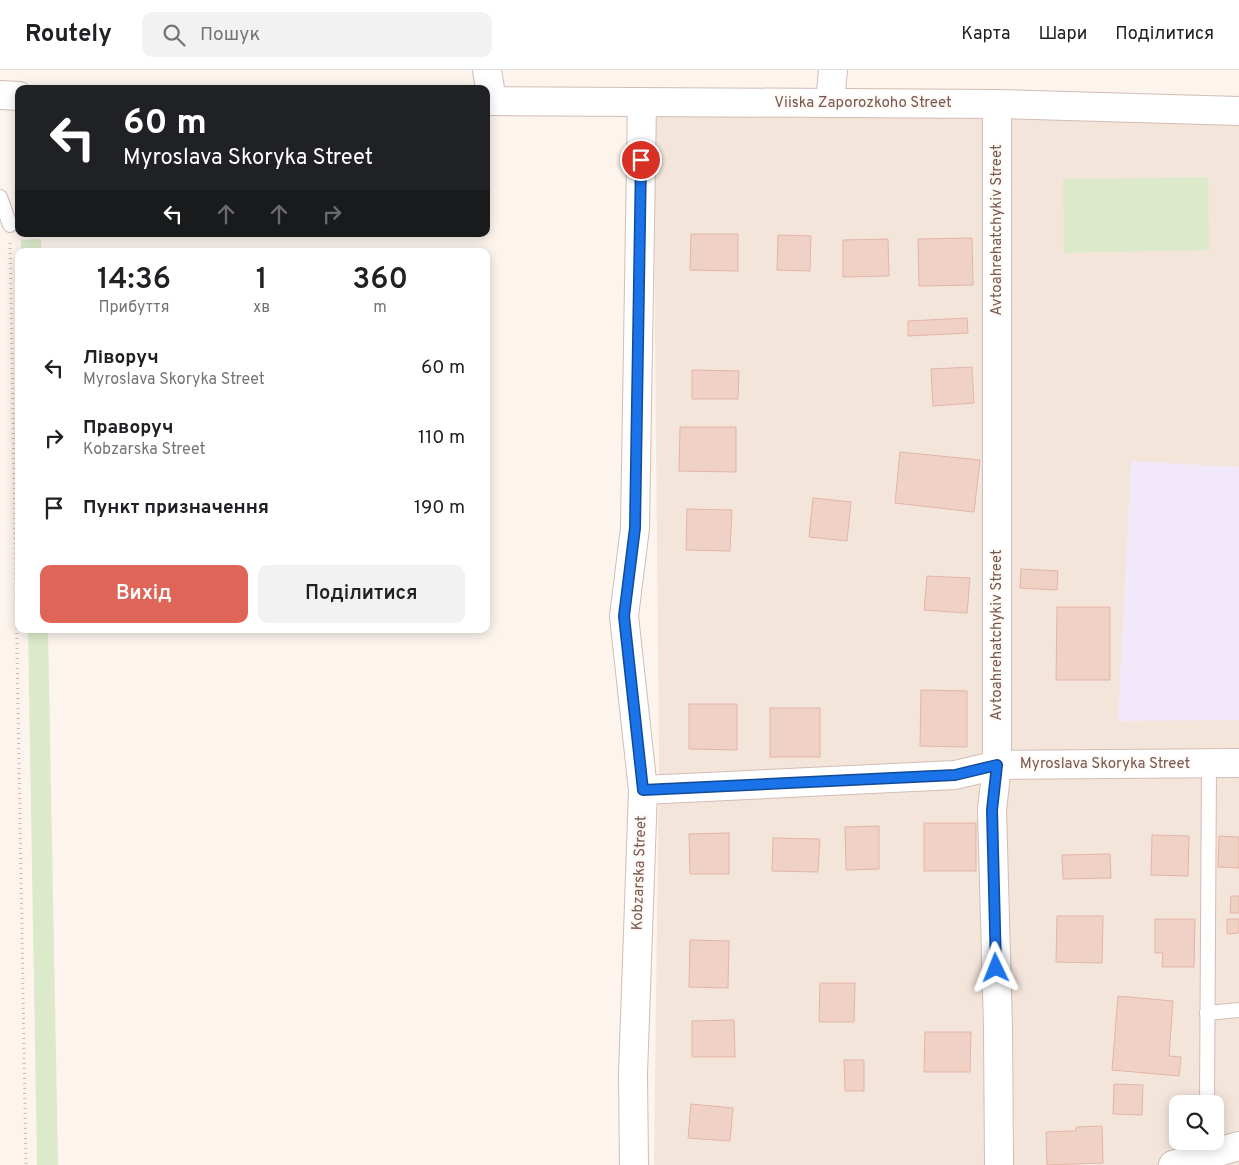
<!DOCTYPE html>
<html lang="uk">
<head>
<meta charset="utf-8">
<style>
	body { margin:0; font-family:Overpass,sans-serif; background:#f2f2f2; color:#202124; height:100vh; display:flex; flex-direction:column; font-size:19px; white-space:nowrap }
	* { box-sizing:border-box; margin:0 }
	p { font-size:16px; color:#757577 }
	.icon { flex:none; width:28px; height:28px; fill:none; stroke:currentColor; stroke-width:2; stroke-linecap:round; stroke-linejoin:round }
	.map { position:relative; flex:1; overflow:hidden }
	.drawer { position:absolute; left:15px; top:178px; width:475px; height:385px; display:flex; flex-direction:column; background:#fff; border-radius:10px; box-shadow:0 2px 12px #0003 }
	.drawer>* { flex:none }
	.hud { position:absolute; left:15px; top:15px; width:475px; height:152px; border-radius:10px; box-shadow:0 2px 12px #0003; background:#202124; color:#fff; overflow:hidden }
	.fabs { position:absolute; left:1169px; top:1025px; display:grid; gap:10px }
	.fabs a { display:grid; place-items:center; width:55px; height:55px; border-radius:10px; background:#fff; box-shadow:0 2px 12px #0003; font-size:25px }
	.pin { position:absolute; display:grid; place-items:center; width:42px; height:42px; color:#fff; margin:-21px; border:2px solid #fff; border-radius:50%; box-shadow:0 1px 5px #0007 }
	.me { position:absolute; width:55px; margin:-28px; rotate:358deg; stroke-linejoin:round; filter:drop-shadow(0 0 4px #0008) }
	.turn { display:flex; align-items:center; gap:18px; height:105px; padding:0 25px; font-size:22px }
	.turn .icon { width:65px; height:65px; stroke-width:2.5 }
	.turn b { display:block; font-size:35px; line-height:42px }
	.lanes { display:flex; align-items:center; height:48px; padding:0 25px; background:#0003; justify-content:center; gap:25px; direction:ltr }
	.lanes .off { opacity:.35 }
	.eta { display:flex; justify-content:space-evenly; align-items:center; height:85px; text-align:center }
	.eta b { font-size:30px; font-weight:600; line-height:35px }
	.action { display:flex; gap:10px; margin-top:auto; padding:10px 25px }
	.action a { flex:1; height:58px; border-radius:10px; background:#df6559; color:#fff; font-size:20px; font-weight:600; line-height:58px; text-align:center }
	.action a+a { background:#f2f2f2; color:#202124 }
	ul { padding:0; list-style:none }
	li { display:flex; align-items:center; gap:15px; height:70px; padding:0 25px }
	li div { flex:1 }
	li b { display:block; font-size:19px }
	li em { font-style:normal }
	header { display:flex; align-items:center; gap:30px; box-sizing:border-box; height:70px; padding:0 25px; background:#fff; border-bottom:1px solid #e0e0e0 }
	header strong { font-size:24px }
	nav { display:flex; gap:28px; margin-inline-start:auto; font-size:18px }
	.search { width:350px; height:45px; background:#f2f2f2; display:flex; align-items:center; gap:12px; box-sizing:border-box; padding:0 18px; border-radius:10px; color:#757577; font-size:19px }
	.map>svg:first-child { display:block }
	.residential { fill:#f4e5db; fill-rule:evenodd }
	.education { fill:#f1e9f9 }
	.green { fill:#dceacb }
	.building { fill:#f0d1c6; stroke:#e2b5a7 }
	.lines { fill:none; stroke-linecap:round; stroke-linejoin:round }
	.service-casing { stroke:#d1bdb5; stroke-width:16 }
	.minor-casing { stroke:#d1bdb5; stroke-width:30 }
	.tertiary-casing { stroke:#d1bdb5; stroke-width:30 }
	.path { stroke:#d6b3a8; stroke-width:3; stroke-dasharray:1 4; stroke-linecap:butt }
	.service { stroke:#fff; stroke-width:14 }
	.minor { stroke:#fff; stroke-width:28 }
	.tertiary { stroke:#fff; stroke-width:28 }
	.route-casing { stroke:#114b97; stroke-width:12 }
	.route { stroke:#1a73e8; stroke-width:9 }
	.labels { text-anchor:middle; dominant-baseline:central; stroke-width:4; stroke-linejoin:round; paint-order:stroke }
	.street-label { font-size:15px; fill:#77584f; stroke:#fef9f4 }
</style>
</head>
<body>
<header>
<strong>Routely</strong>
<div class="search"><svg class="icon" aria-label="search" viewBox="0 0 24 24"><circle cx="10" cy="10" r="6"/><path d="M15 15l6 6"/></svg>Пошук</div>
<nav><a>Карта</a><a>Шари</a><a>Поділитися</a></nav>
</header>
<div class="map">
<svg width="1239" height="1095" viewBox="0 0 1239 1095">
	<rect width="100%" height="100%" fill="#fcf4ed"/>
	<!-- residential -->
	<path class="residential" d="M653 46H1239V1095H654L659 687ZM1178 1034H1215V1071H1178Z"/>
	<!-- education -->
	<path class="education" d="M1131 391 1239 397V650L1118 651Z"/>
	<!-- green -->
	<g class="green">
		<path d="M1208 107 1209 180 1064 183 1063 109Z"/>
		<path d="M41 169V181H21V170Z"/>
		<path d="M28 559H48L58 1095H37Z"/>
	</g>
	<!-- building -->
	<g class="building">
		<path d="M691 164H738V201L690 200Z"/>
		<path d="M778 165 811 166 810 201 777 200Z"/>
		<path d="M972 168 973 215 919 216 918 169Z"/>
		<path d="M888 169 889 206 843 207V170Z"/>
		<path d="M967 248 968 263 908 266V251Z"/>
		<path d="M972 297 974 333 933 336 931 299Z"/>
		<path d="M692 300 739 301 738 329H692Z"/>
		<path d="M680 357H736V402L679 401Z"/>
		<path d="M900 382 980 390 974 442 895 433Z"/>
		<path d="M813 428 851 432 847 471 809 467Z"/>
		<path d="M687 439 732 440 730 481 686 480Z"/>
		<path d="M1021 499 1058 501 1057 520 1020 518Z"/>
		<path d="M927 506 970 508 967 543 924 540Z"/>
		<path d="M1057 537H1110V610H1056Z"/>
		<path d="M921 620 967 621V677L920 676Z"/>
		<path d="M689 634H737V680L689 679Z"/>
		<rect x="770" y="638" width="50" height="49"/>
		<rect x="924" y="753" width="52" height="48"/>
		<path d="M879 756V799L846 800 845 757Z"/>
		<path d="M729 763V804H690L689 764Z"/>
		<path d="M1152 765 1189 766 1188 806 1151 805Z"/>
		<path d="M1219 766 1239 767V798L1218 797Z"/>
		<path d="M773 768 820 769 818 802 772 801Z"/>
		<path d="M1110 784 1111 808 1063 809 1062 785Z"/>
		<path d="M1231 826H1239V843H1230Z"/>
		<path d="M1057 846H1103L1102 893 1056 892Z"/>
		<path d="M1155 849H1195L1194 897H1162L1163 883H1155Z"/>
		<path d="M1227 849H1239V863L1227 864Z"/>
		<path d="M690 870 729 871 728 918 689 917Z"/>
		<path d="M820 913H855L854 952H819Z"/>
		<path d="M1118 926 1173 931 1169 986 1181 987 1179 1006 1112 1000Z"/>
		<path d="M734 950 735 987H692V951Z"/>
		<path d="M925 962H971L970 1002H924Z"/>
		<path d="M844 990H864V1021H845Z"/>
		<path d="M1114 1014 1143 1015 1142 1045 1113 1044Z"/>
		<path d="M691 1034 733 1038 730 1071 688 1068Z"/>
		<path d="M1102 1056 1103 1093 1047 1095 1046 1062 1076 1061V1057Z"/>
	</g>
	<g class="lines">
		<!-- service casing -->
		<g class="service-casing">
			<g id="service">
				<path d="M0 127 10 155"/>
				<path d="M1207 943 1239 940"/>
				<path d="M1207 1034 1209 694"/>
			</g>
		</g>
		<!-- minor casing -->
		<g class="minor-casing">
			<g id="minor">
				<path d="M487 0 492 31"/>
				<path d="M830 33 833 0"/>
				<path d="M997 34V695L992 740 998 958 999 1095"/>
				<path d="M643 720 955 705 997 695 1239 693"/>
				<path d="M634 1095 633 1004 643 720 624 546 635 458 642 32"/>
				<path d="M1173 1095 1239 1076"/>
			</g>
		</g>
		<!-- tertiary casing -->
		<g class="tertiary-casing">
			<g id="tertiary">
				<path d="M0 25 19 26"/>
				<path d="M486 31 997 34 1239 41"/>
			</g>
		</g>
		<!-- path -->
		<path class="path" d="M10 173 26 1095"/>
		<!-- service -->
		<use href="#service" class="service"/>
		<!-- minor -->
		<use href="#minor" class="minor"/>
		<!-- tertiary -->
		<use href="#tertiary" class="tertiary"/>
	</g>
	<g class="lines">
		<!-- route casing -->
		<g class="route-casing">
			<path id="route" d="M641 90 635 458 624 546 643 720 955 705 997 695 992 740 996 898"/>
		</g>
		<!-- route -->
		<use href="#route" class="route"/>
	</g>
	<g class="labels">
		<!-- street labels -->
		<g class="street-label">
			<text x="863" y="33">Viiska Zaporozkoho Street</text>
			<text transform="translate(997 160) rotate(-90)">Avtoahrehatchykiv Street</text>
			<text transform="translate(997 565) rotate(-90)">Avtoahrehatchykiv Street</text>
			<text x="1105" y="694">Myroslava Skoryka Street</text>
			<text transform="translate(640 803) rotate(-88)">Kobzarska Street</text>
		</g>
	</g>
</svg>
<div class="fabs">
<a><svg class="icon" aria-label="search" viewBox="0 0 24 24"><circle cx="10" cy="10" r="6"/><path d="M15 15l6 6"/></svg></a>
</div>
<div class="pin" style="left:641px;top:90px;background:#d93025"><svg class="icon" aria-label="arrive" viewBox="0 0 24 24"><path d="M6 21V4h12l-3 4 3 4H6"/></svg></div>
<svg class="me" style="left:996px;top:898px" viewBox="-20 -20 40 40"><path d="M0-17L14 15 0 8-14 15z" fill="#1a73e8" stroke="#fff" stroke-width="4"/></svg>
<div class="hud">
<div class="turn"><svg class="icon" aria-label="left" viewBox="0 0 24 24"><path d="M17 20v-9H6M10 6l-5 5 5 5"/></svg><div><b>60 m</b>Myroslava Skoryka Street</div></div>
<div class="lanes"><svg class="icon" aria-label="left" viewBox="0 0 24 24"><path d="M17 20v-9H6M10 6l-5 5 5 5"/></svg><svg class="icon off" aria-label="ahead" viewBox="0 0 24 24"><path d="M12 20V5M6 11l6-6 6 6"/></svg><svg class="icon off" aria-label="ahead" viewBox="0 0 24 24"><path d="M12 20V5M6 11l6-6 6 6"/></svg><svg class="icon off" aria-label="right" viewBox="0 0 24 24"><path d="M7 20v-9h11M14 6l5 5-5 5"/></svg></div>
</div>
<section class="drawer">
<div class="eta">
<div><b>14:36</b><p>Прибуття</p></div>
<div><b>1</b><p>хв</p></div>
<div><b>360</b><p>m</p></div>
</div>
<ul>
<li><svg class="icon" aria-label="left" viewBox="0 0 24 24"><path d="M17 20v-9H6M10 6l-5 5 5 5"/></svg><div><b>Ліворуч</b><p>Myroslava Skoryka Street</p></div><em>60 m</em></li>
<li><svg class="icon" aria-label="right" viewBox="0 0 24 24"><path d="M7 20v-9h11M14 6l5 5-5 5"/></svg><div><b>Праворуч</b><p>Kobzarska Street</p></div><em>110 m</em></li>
<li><svg class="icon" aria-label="arrive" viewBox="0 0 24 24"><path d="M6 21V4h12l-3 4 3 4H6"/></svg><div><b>Пункт призначення</b></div><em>190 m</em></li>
</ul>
<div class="action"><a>Вихід</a><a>Поділитися</a></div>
</section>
</div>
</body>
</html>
